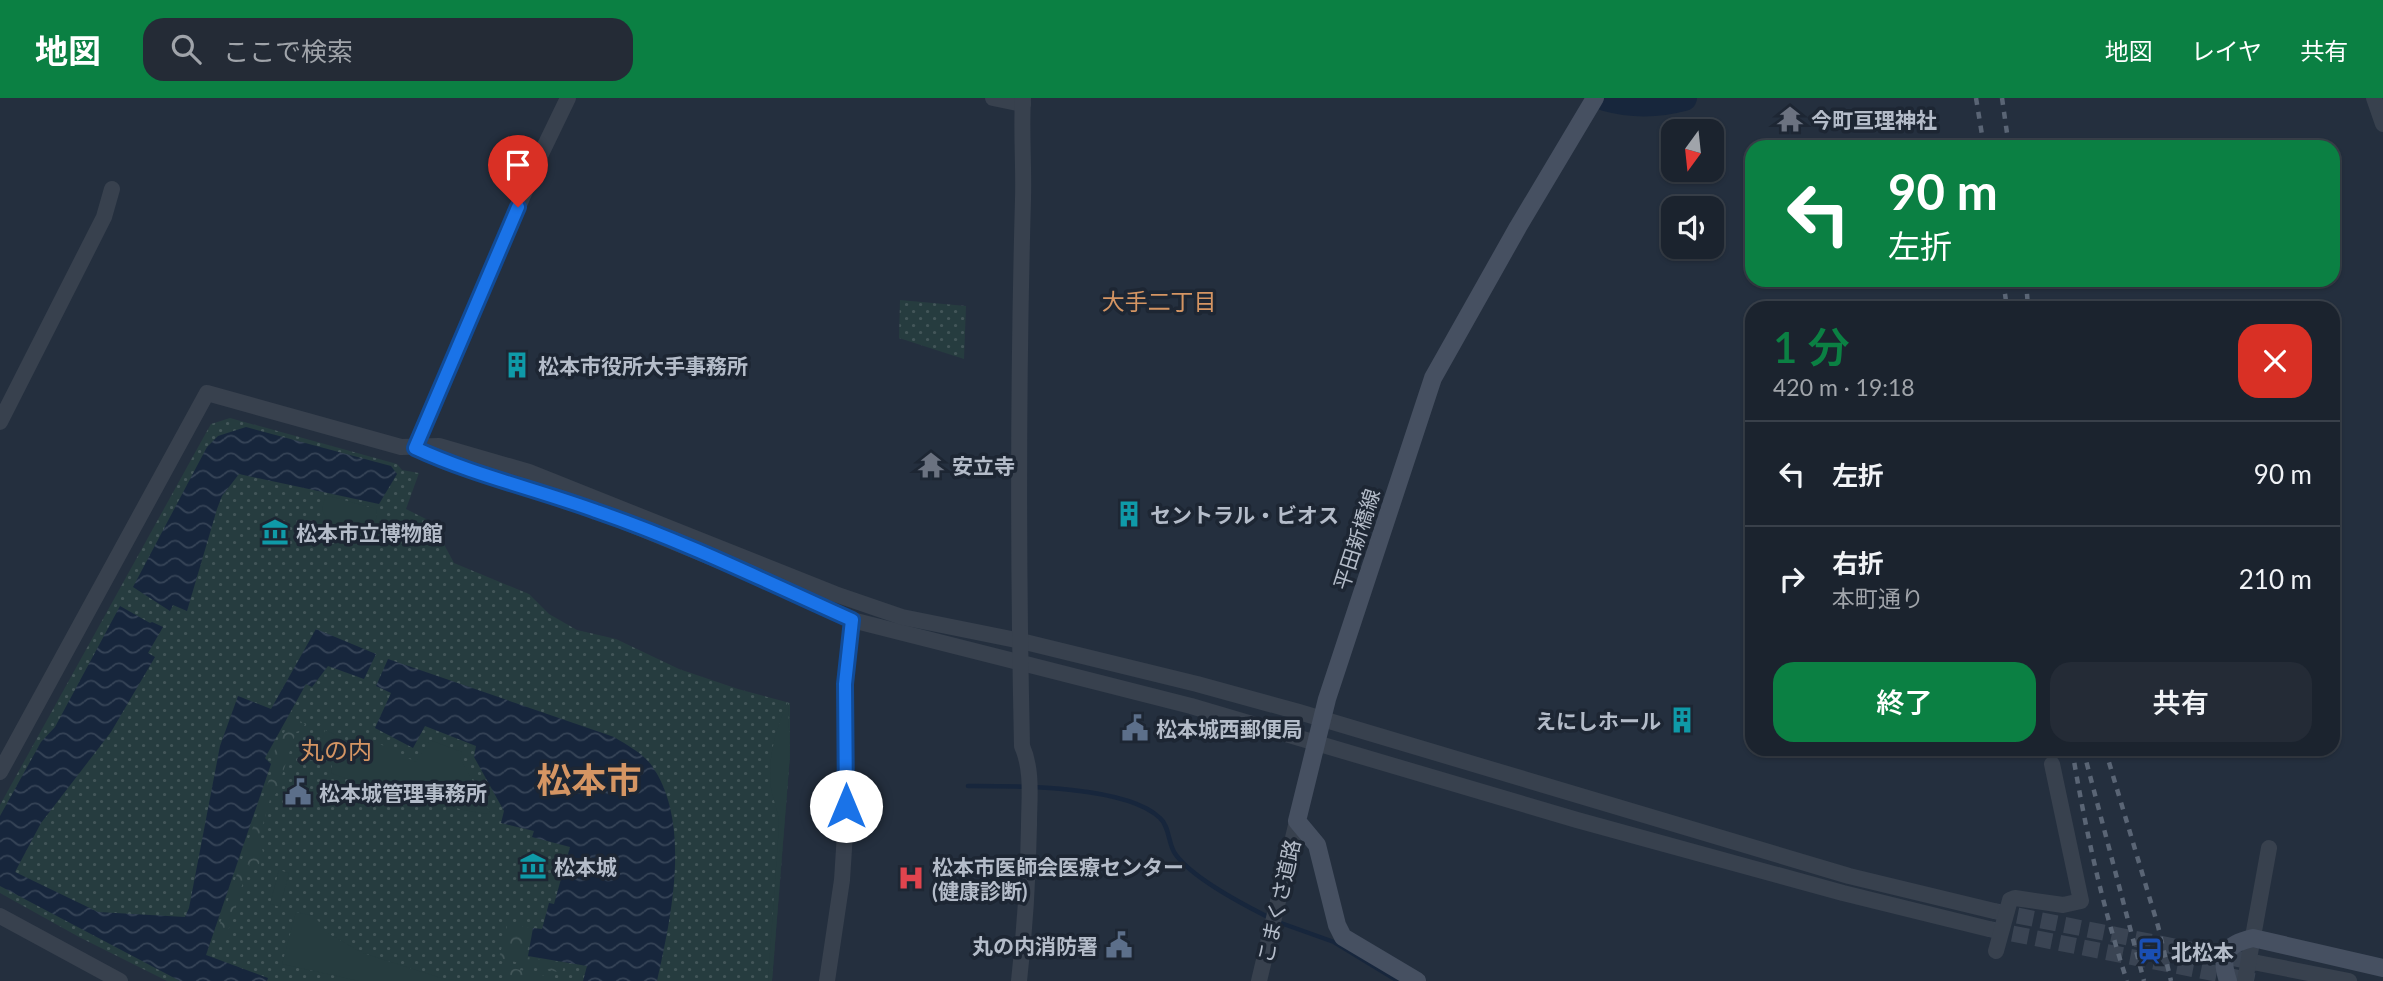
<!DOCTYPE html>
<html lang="ja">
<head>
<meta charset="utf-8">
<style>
	body { margin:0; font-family:Lato,"Noto Sans JP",sans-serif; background:#242b36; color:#f1f3f6; height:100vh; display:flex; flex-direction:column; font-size:26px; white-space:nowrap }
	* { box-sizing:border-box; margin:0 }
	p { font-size:23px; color:#a0a4aa }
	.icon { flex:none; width:38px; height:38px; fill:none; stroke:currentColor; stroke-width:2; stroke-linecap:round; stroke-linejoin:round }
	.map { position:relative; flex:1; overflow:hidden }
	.drawer { position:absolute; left:1745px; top:203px; width:595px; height:455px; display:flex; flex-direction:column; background:#1b232e; border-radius:21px; box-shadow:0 2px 5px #0004,0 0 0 2px #39404a }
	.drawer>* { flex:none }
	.guide { position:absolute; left:1745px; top:42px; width:595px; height:147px; border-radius:21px; box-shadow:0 2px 5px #0004,0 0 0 2px #39404a; background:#0b8043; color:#fff; overflow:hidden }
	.needle { width:46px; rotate:195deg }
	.fabs { position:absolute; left:1661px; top:21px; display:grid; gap:14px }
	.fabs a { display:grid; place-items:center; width:63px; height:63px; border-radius:14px; background:#1b232e; box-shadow:0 2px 5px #0004,0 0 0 2px #39404a; font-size:35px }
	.pin { position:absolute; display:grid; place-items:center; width:60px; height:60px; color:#fff; margin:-72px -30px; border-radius:50% 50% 50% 0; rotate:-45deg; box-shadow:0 0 7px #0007 }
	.pin .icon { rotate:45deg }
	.me { position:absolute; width:77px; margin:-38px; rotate:0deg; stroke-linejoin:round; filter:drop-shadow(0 0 5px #0008) }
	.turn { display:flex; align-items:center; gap:24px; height:147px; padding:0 28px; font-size:32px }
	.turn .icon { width:91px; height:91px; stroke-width:2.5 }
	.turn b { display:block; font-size:49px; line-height:60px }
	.round { display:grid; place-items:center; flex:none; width:74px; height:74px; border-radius:21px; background:#242b36 }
	.headline { display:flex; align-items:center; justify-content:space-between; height:119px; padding:0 28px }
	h1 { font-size:42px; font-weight:600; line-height:52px; color:#0b8043 }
	.primary-button { display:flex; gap:14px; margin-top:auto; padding:14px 28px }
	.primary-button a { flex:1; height:80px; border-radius:21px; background:#0b8043; color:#fff; font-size:28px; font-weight:600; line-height:80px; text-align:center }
	.primary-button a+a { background:#242b36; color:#f1f3f6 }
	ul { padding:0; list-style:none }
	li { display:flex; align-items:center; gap:21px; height:105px; padding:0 28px; border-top:2px solid #39404a }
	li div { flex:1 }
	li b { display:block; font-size:26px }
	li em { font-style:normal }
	header { display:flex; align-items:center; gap:42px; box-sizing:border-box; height:98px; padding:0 35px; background:#0b8043; color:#fff }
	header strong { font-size:33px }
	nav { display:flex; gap:38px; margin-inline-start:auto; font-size:24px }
	.search { width:490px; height:63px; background:#242b36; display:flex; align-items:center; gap:18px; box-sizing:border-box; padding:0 24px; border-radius:21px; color:#a0a4aa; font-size:26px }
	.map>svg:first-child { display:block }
	.grass { fill:url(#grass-dots) }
	.forest { fill:url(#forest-crowns) }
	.garden { fill:#263c3f }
	.water { fill:url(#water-waves) }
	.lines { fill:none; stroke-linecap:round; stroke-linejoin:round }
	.stream { stroke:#17263c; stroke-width:4.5 }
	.river { stroke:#17263c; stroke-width:26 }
	.tertiary-tunnel { stroke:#3a4453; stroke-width:16; stroke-dasharray:16 8; stroke-linecap:butt }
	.tertiary { stroke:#38414e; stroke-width:16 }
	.secondary { stroke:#465061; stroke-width:18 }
	.rail { stroke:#5a6575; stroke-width:4.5; stroke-dasharray:7 7; stroke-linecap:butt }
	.route-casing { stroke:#114b97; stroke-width:18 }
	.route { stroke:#1a73e8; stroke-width:12 }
	.labels { text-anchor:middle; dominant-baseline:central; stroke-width:7; stroke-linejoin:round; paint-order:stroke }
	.poi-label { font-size:21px; font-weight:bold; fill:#b4bcc9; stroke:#1d2633; text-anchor:start }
	.street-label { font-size:21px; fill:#b4bcc9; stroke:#1d2633 }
	.neighbourhood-label { font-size:23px; fill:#d59563; stroke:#1d2633 }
	.quarter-label { font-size:24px; fill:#d59563; stroke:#1d2633 }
	.town-label { font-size:35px; font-weight:bold; fill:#d59563; stroke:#1d2633 }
</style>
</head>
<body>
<header>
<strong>地図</strong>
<div class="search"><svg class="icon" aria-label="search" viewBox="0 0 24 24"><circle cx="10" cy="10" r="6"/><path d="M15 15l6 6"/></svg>ここで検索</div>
<nav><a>地図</a><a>レイヤ</a><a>共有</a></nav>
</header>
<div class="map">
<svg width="2383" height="883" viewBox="0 0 2383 883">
	<defs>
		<pattern id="grass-dots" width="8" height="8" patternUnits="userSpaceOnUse" patternTransform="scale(1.75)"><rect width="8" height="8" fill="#263c3f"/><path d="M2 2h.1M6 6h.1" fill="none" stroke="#435659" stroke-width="1.8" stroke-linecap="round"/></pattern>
		<pattern id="forest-crowns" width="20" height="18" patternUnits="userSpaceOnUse" patternTransform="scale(1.75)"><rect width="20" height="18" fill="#263c3f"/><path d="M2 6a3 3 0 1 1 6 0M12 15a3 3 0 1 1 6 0" fill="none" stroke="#435659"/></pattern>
		<pattern id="water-waves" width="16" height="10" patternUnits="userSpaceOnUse" patternTransform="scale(1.75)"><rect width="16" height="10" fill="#17263c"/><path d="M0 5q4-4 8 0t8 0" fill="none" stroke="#364457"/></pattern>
	</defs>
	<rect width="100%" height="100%" fill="#242f3e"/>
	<!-- grass -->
	<g class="grass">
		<path d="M900 202 966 208 964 261 899 240Z"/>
		<path d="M230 320 397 366 402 372 419 375 406 411 432 424 454 465 529 496 549 516 577 532 616 541 679 571 738 591 790 605V657L772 883H167L79 839 0 795V707L207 333 211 326Z"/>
	</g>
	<!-- forest -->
	<g class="forest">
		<path d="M295 620 305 626 302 632 296 634 276 696 271 698 259 740 263 754 259 766 248 768 225 843H217L215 840 272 673 275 651 291 622Z"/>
		<path d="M508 824 532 831 526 859 565 865 562 875 499 860Z"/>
		<path d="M504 868 550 879 549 883H507L502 874Z"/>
	</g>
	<!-- garden -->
	<g class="garden">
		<path d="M329 398 373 410 376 411C380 436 356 446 335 438L322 412 325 399Z"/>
		<path d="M788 604 790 657 772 883H768L779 727C779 713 773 703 771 690 767 661 776 630 788 604Z"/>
		<path d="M325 632 364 651 370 641 416 664 430 642 462 654 460 660 490 714 488 716 463 712 388 689H369L331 675 332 667 322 657V641Z"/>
		<path d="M279 772 289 775 280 809 270 806Z"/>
		<path d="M296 814 314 818 329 836 363 855 444 881 464 883H359L282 866Z"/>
	</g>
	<!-- water -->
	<g class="water">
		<path d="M246 329 391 368 397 376 379 406 239 376 222 398 217 411 187 513 173 507 170 513 133 489 207 349 218 338Z"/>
		<path d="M120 508 150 525 152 524 163 529 148 555 155 559 111 634 41 725 15 774 98 814 185 819 189 810 220 648 238 598 271 611 316 531 376 556 364 581 328 568 312 589 306 586 265 660 271 666 206 857 268 880 267 883H180L0 788V718L41 644 55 629Z"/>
		<path d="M388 561 614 639C627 647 644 656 652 668 692 725 671 820 657 883H583L587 868 528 858 533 830 542 831 549 805 554 806 570 749 532 739 534 733 501 725 504 713 474 659 476 648 425 628 413 650 375 630 391 595 376 588Z"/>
	</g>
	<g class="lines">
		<!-- stream -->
		<g class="stream">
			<path d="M968 688C1014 688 1126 687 1160 720 1169 728 1168 743 1174 754 1189 778 1244 807 1270 820"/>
			<path d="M1278 824 1334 844 1398 883"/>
		</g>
		<!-- river -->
		<path class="river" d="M1605 0C1630 7 1658 7 1684 0"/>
		<!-- tertiary-tunnel -->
		<g class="tertiary-tunnel">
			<path d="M1994 813 2258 865"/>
			<path d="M1989 831 2254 883"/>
		</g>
		<!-- tertiary -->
		<g class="tertiary">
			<path d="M993 0 1023 6"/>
			<path d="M2374 0 2383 26"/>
			<path d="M0 324 104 119 112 91"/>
			<path d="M415 350 539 60 568 0"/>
			<path d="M417 351 450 364 601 414 771 484 852 522 1191 608 1577 722 1843 795 1989 831"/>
			<path d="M0 674 207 295 401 349 439 348 529 374 835 496 902 519 1021 543 1197 586 1299 614 1849 778 1994 813"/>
			<path d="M0 818 120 883"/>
			<path d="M1996 853 2010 802 2015 800 2063 807 2081 803 2052 666"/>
			<path d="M2258 865 2349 883"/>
			<path d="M827 883 842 782 845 735V586L852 522"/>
			<path d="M1019 883C1025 831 1028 780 1029 727 1029 701 1033 673 1022 648 1018 466 1018 283 1023 101 1024 67 1021 34 1023 0"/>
			<path d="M1259 883 1297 723"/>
			<path d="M2245 883 2269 750"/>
		</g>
		<!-- secondary -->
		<g class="secondary">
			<path d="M1417 883 1343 839 1337 827 1317 747 1297 723 1327 601 1433 280 1518 129 1595 0"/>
			<path d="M2228 883C2219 856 2226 846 2253 840L2383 870"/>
		</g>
		<!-- rail -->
		<g class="rail">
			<path d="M1976 0 1984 49"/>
			<path d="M2002 0 2009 49"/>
			<path d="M2003 182 2007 210"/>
			<path d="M2026 182 2028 210"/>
			<path d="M2072 651C2085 730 2102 807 2127 883"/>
			<path d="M2083 651 2144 883"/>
			<path d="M2105 651 2158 828 2171 883"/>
		</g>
	</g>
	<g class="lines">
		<!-- route casing -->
		<g class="route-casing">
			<path id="route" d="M518 109 415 350C473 377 536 391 596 413 684 443 767 484 852 522L845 586 846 708"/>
		</g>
		<!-- route -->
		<use href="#route" class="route"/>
	</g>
	<!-- icons -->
	<defs>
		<g id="temple-bare" transform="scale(2.1)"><path d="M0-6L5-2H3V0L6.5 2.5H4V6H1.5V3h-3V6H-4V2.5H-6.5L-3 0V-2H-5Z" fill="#6b7280" stroke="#1d2633" stroke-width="2.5" paint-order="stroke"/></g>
		<g id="building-bare" transform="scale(2.1)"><path d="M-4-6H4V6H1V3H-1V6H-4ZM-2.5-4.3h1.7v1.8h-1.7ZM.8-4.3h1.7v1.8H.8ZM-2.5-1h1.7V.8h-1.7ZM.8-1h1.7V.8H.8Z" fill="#0f9aa8" stroke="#1d2633" stroke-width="2.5" paint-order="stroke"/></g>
		<g id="museum-bare" transform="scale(2.1)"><path d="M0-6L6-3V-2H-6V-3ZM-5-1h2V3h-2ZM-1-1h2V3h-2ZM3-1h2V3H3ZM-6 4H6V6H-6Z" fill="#0f9aa8" stroke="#1d2633" stroke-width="2.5" paint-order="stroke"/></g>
		<g id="civic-bare" transform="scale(2.1)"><path d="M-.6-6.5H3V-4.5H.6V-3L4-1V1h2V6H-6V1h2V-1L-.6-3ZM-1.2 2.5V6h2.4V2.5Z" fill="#5c6f8a" stroke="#1d2633" stroke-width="2.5" paint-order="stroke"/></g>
		<g id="hospital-bare" transform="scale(2.1)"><path d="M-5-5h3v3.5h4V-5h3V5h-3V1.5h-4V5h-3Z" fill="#e0444e" stroke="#1d2633" stroke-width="2.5" paint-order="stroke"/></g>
		<g id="station-bare" transform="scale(2.1)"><path d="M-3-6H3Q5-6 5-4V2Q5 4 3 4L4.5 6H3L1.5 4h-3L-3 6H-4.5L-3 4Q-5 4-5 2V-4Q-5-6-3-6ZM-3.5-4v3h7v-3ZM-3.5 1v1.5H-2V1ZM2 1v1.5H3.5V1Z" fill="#1a4fb4" stroke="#1d2633" stroke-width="2.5" paint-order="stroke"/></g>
	</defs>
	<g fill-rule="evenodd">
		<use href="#temple-bare" x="1790" y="21"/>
		<use href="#building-bare" x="517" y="267"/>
		<use href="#temple-bare" x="931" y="367"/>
		<use href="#building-bare" x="1129" y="416"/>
		<use href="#museum-bare" x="275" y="434"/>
		<use href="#building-bare" x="1682" y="622"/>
		<use href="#civic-bare" x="1135" y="630"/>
		<use href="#civic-bare" x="298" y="694"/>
		<use href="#museum-bare" x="533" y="768"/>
		<use href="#hospital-bare" x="911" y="780"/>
		<use href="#civic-bare" x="1119" y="847"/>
		<use href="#station-bare" x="2150" y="853"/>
	</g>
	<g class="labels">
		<!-- poi labels -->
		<g class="poi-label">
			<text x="1811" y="21">今町亘理神社</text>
			<text x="538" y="267">松本市役所大手事務所</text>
			<text x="952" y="367">安立寺</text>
			<text x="1150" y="416">セントラル・ビオス</text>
			<text x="296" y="434">松本市立博物館</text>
			<text x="1661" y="622" text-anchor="end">えにしホール</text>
			<text x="1156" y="630">松本城西郵便局</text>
			<text x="319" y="694">松本城管理事務所</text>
			<text x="554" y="768">松本城</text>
			<text x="932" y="768">松本市医師会医療センター<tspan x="932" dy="24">(健康診断)</tspan></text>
			<text x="1098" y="847" text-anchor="end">丸の内消防署</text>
			<text x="2171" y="853">北松本</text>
		</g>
		<!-- street labels -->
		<g class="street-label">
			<text transform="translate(1356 441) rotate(-72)">平田新橋線</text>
			<text transform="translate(1278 803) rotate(-77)">こまくさ道路</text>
		</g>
		<!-- neighbourhood labels -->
		<g class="neighbourhood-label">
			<text x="1159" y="203">大手二丁目</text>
		</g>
		<!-- quarter labels -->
		<g class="quarter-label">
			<text x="336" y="651">丸の内</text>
		</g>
		<!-- town labels -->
		<g class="town-label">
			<text x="589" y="681">松本市</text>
		</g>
	</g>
</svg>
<div class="fabs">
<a><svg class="needle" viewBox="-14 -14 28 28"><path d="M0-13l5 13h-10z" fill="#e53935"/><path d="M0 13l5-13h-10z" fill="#a0a4aa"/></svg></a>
<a><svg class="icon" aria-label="sound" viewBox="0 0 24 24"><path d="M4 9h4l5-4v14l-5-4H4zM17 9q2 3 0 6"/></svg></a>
</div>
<div class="pin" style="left:518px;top:109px;background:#d93025"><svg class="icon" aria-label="arrive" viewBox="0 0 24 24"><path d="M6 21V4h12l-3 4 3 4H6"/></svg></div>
<svg class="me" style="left:846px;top:708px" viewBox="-20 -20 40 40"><circle r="19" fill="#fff"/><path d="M0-13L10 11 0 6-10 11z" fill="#1a73e8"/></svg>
<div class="guide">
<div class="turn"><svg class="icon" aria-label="left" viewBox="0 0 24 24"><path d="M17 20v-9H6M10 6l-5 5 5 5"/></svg><div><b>90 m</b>左折</div></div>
</div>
<section class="drawer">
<div class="headline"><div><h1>1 分</h1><p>420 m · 19:18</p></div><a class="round" style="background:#d93025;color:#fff"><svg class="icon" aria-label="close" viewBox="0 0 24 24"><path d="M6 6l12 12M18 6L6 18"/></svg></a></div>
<ul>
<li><svg class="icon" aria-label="left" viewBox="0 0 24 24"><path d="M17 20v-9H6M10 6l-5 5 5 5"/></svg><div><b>左折</b></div><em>90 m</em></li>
<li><svg class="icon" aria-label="right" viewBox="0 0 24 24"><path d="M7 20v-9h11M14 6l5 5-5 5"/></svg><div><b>右折</b><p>本町通り</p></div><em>210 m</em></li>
</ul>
<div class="primary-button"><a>終了</a><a>共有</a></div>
</section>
</div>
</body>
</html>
